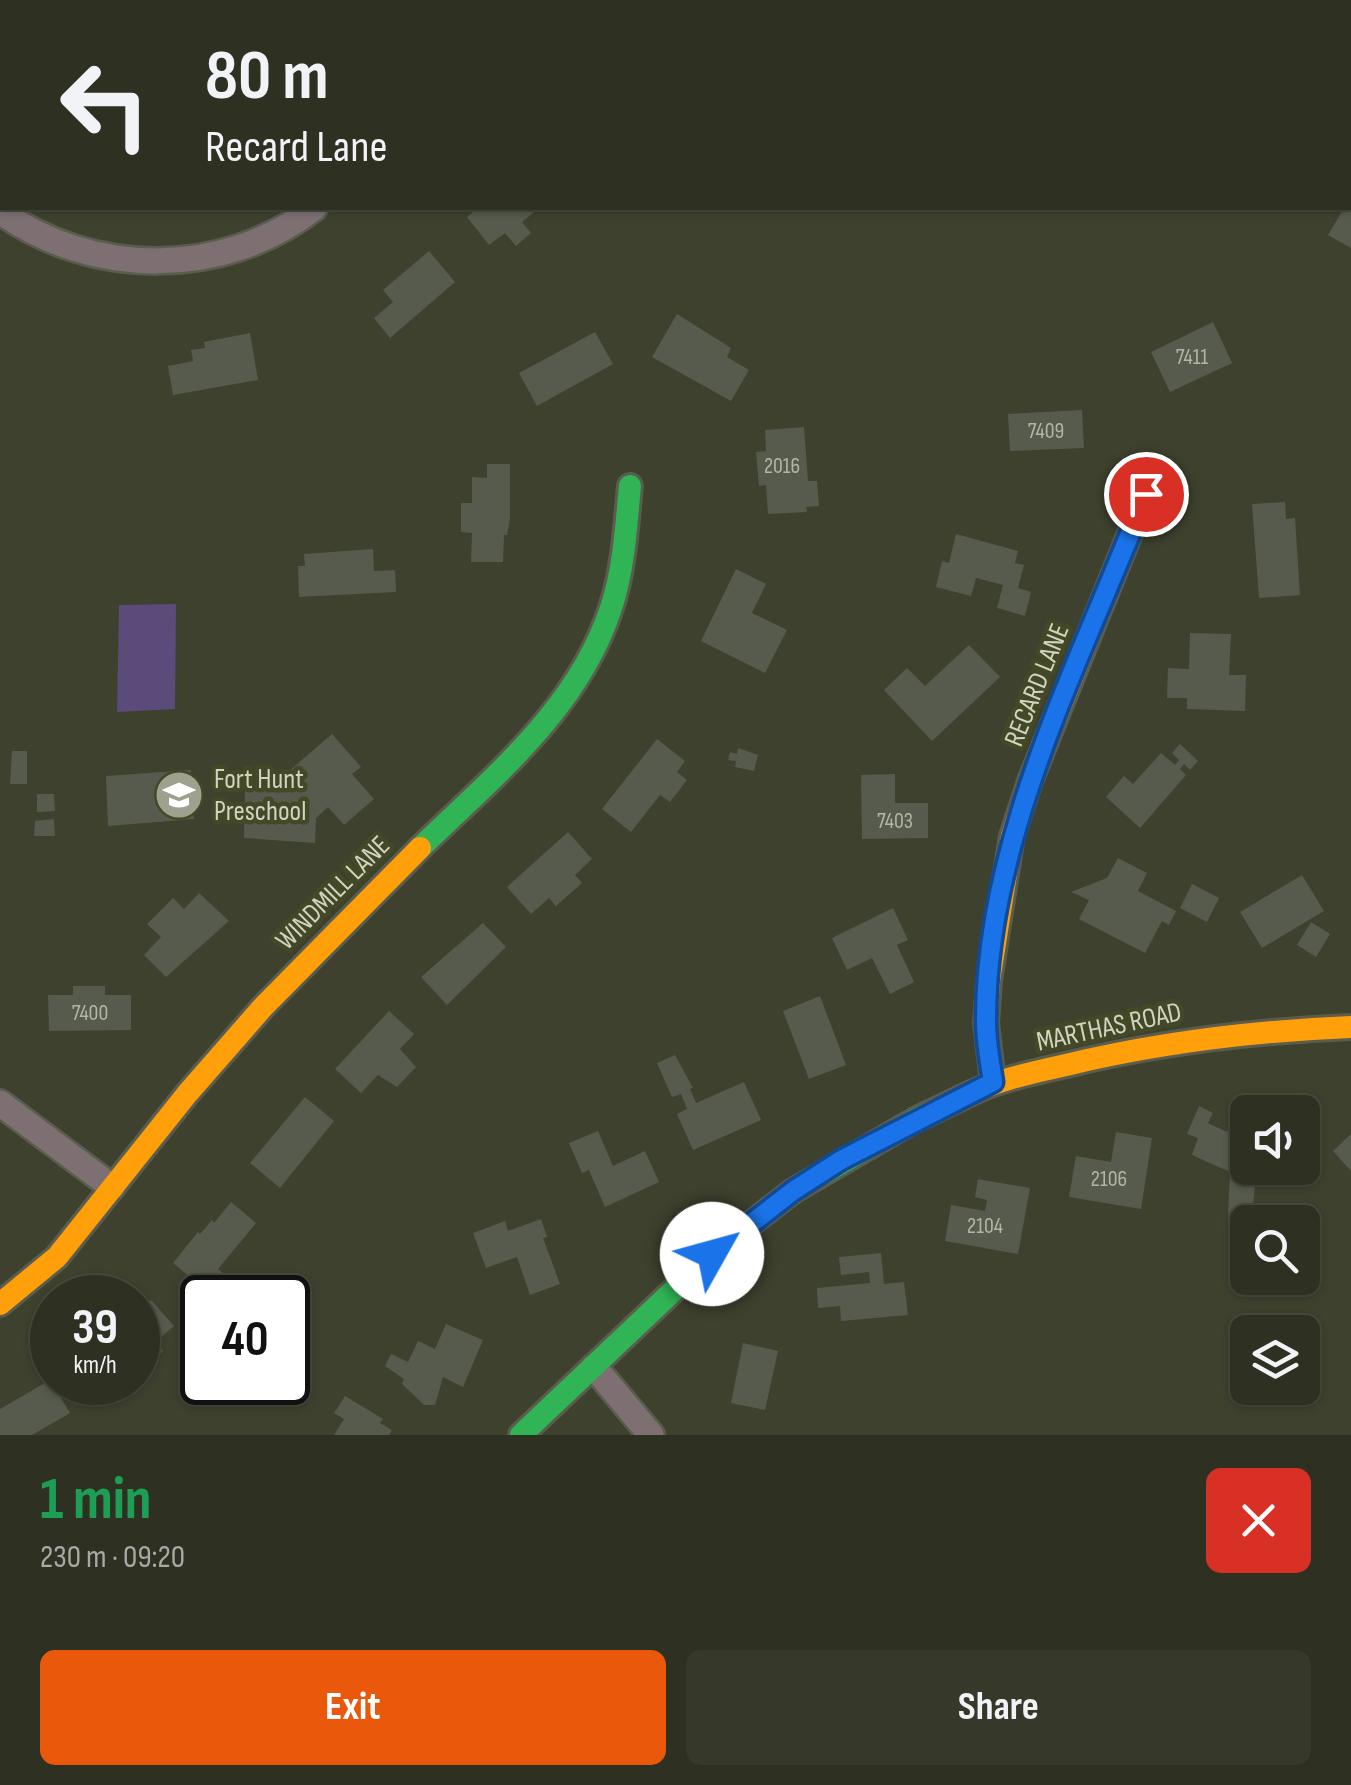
<!DOCTYPE html>
<html lang="en">
<head>
<meta charset="utf-8">
<style>
	body { margin:0; font-family:"Sofia Sans Condensed",sans-serif; background:#36392a; color:#f1f3f6; height:100vh; display:flex; flex-direction:column; font-size:38px; white-space:nowrap }
	* { box-sizing:border-box; margin:0 }
	p { font-size:32px; color:#a7a9a5 }
	.icon { flex:none; width:55px; height:55px; fill:none; stroke:currentColor; stroke-width:2; stroke-linecap:round; stroke-linejoin:round }
	.map { position:relative; height:1435px; overflow:hidden }
	.details { display:flex; flex-direction:column; background:#2e3122; flex:1 }
	.details>* { flex:none }
	.top-card { position:absolute; left:0px; top:0px; width:1352px; height:210px; box-shadow:0 2px 8px #0004,0 0 0 2px #494c40; background:#2e3122; color:#f1f3f6; overflow:hidden }
	.fabs { position:absolute; left:1230px; top:1095px; display:grid; gap:20px }
	.fabs a { display:grid; place-items:center; width:90px; height:90px; border-radius:15px; background:#2e3122; box-shadow:0 2px 8px #0004,0 0 0 2px #494c40; font-size:50px }
	.speed { position:absolute; left:30px; top:1275px; display:flex; gap:20px; font-size:50px; font-weight:700; text-align:center }
	.speed>* { display:grid; place-content:center; width:130px; height:130px; border-radius:50%; background:#2e3122; box-shadow:0 2px 8px #0004,0 0 0 2px #494c40; line-height:1 }
	.speed small { font-size:25px; font-weight:400 }
	.speed .limit { border:5px solid #111; border-radius:15px; background:#fff; color:#111 }
	.pin { position:absolute; display:grid; place-items:center; width:85px; height:85px; color:#fff; margin:-42px; border:5px solid #fff; border-radius:50%; box-shadow:0 2px 10px #0007 }
	.me { position:absolute; width:110px; margin:-55px; rotate:52deg; stroke-linejoin:round; filter:drop-shadow(0 0 8px #0008) }
	.turn { display:flex; align-items:center; gap:35px; height:210px; padding:0 40px; font-size:45px }
	.turn .icon { width:130px; height:130px; stroke-width:2.5 }
	.turn b { display:block; font-size:70px; line-height:85px }
	.round { display:grid; place-items:center; flex:none; width:105px; height:105px; border-radius:15px; background:#36392a }
	.summary { display:flex; align-items:center; justify-content:space-between; height:170px; padding:0 40px }
	h1 { font-size:60px; font-weight:700; line-height:75px; color:#1e9e55 }
	.button { display:flex; gap:20px; margin-top:auto; padding:20px 40px }
	.button a { flex:1; height:115px; border-radius:15px; background:#ea580c; color:#fff; font-size:40px; font-weight:700; line-height:115px; text-align:center }
	.button a+a { background:#36392a; color:#f1f3f6 }
	.map>svg:first-child { display:block }
	.green { fill:#5a4b7a }
	.building { fill:#565b4d }
	.lines { fill:none; stroke-linecap:round; stroke-linejoin:round }
	.street-casing { stroke:#5a5d4d; stroke-width:30 }
	.fast-casing { stroke:#5a5d4d; stroke-width:28 }
	.slow-casing { stroke:#5a5d4d; stroke-width:28 }
	.street { stroke:#7e7072; stroke-width:25 }
	.fast { stroke:#30b455; stroke-width:22 }
	.slow { stroke:#ff9f0a; stroke-width:22 }
	.route-casing { stroke:#114b97; stroke-width:25 }
	.route { stroke:#1a73e8; stroke-width:18 }
	.labels { text-anchor:middle; dominant-baseline:central; stroke-width:9; stroke-linejoin:round; paint-order:stroke }
	.number-label { font-size:22px; fill:#b2b6a4 }
	.street-label { font-size:28px; fill:#d0d4c1; stroke:#434926 }
	.poi-label { font-size:28px; fill:#d0d4c1; stroke:#434926; text-anchor:start }
</style>
</head>
<body>
<div class="map">
<svg width="1351" height="1435" viewBox="0 0 1351 1435">
	<rect width="100%" height="100%" fill="#3e412e"/>
	<!-- green -->
	<path class="green" d="M176 604 175 709 117 712 119 605Z"/>
	<!-- building -->
	<g class="building">
		<path d="M478 208H539L522 222 531 233 516 246 505 233 489 245 467 217Z"/>
		<path d="M1344 208H1351V248L1328 235Z"/>
		<path d="M429 251 455 282 390 338 374 318 393 302 383 290Z"/>
		<path d="M677 314 731 348 727 357 749 370 731 401 652 357Z"/>
		<path d="M1213 322 1232 363 1170 392 1151 352Z"/>
		<path d="M595 332 613 364 537 406 519 373Z"/>
		<path d="M250 333 258 380 173 395 168 366 193 361 191 350 205 348 204 342Z"/>
		<path d="M1082 410 1084 448 1010 451 1008 414Z"/>
		<path d="M804 427 808 481H817L819 506 806 507 807 512 768 514 766 485 759 486 756 452 766 451 765 430Z"/>
		<path d="M487 464H510V518L507 535H504L503 562H471L472 533 461 532V503H472V477L487 478Z"/>
		<path d="M1285 502 1286 519 1295 518 1300 595 1259 598 1252 504Z"/>
		<path d="M956 534 1018 551 1015 563 1024 565 1018 588 1031 592 1025 616 997 608 1003 585 976 578 971 596 936 587 942 561 949 563Z"/>
		<path d="M373 549 374 571 395 570 396 592 299 597 298 566H305L304 554Z"/>
		<path d="M736 569 766 584 752 613 787 630 765 673 701 641Z"/>
		<path d="M1190 633 1231 634 1229 675H1246L1245 711 1187 709V698H1167L1168 668 1189 669Z"/>
		<path d="M969 645 1000 677 932 741 884 690 907 668 925 686Z"/>
		<path d="M332 734 361 767 352 774 374 799 344 825 328 807 316 818 315 843 244 838 245 788 266 790 276 777H282Z"/>
		<path d="M657 739 685 761 677 772 687 780 670 802 660 795 631 832 602 809Z"/>
		<path d="M1180 744 1198 761 1190 770 1184 764 1180 769 1186 775 1140 828 1106 797 1124 776 1133 784 1161 753 1175 765 1179 760 1172 753Z"/>
		<path d="M738 748 758 755 754 771 735 767 736 761 728 760 730 752 737 754Z"/>
		<path d="M12 751H27V784H10Z"/>
		<path d="M191 770 194 819 108 826 106 776Z"/>
		<path d="M895 774V803H928V838L862 839 861 775Z"/>
		<path d="M37 794H54L55 811 37 812Z"/>
		<path d="M54 819 55 836H34L35 821Z"/>
		<path d="M568 832 592 859 575 875 582 883 556 906 549 898 531 914 507 887Z"/>
		<path d="M1118 858 1147 873 1138 891 1176 911 1169 925 1162 921 1145 953 1079 919 1089 900 1071 892 1107 878Z"/>
		<path d="M1302 875 1324 911 1262 948 1240 912Z"/>
		<path d="M1192 884 1219 898 1207 922 1180 908Z"/>
		<path d="M199 893 229 921 166 977 144 955 161 937 147 924 173 898 184 909Z"/>
		<path d="M893 908 908 940 897 945 914 982 890 994 872 958 847 970 832 938Z"/>
		<path d="M1311 922 1330 934 1316 957 1297 945Z"/>
		<path d="M483 923 506 947 447 1005 421 977Z"/>
		<path d="M73 986H105V995H131V1030L49 1031 48 995H73Z"/>
		<path d="M820 996 846 1065 809 1079 783 1011Z"/>
		<path d="M389 1011 414 1034 400 1049 416 1067 397 1087 378 1075 361 1093 335 1069Z"/>
		<path d="M675 1055 693 1088 690 1089 696 1103 744 1082 761 1120 693 1150 677 1114 687 1109 681 1094 672 1097 657 1063Z"/>
		<path d="M305 1097 334 1121 280 1188 250 1163Z"/>
		<path d="M1199 1106 1213 1113 1208 1123 1227 1132 1232 1120 1248 1128V1168H1262L1255 1184 1252 1217 1228 1216 1230 1172 1192 1155 1198 1138 1187 1134Z"/>
		<path d="M598 1131 613 1166 645 1151 659 1182 605 1207 589 1170 582 1173 569 1143Z"/>
		<path d="M1116 1132 1152 1138 1141 1209 1069 1197 1076 1156 1111 1162Z"/>
		<path d="M1351 1134V1171L1333 1151Z"/>
		<path d="M978 1179 1030 1188 1018 1254 945 1241 951 1205 985 1211 987 1200 975 1197Z"/>
		<path d="M231 1202 256 1223 218 1269 230 1279 214 1297 173 1263 198 1232 200 1234 212 1220 214 1223Z"/>
		<path d="M541 1219 547 1237 543 1238 560 1284 530 1295 517 1257 486 1268 473 1233 505 1221 508 1231Z"/>
		<path d="M881 1253 884 1284 904 1282 908 1315 841 1321 840 1306 818 1308 817 1288 870 1283 869 1272 841 1275 839 1257Z"/>
		<path d="M151 1300 174 1326 155 1342 163 1351 138 1373V1312Z"/>
		<path d="M446 1324 483 1340 463 1387 443 1377 435 1405H424L402 1384 404 1379 385 1366 391 1354 408 1362 418 1341 435 1349Z"/>
		<path d="M743 1343 778 1351 765 1410 731 1403Z"/>
		<path d="M50 1380 70 1413 32 1435H0V1409Z"/>
		<path d="M345 1396 383 1419 380 1423 392 1430 389 1435H334L344 1419 334 1413Z"/>
	</g>
	<g class="lines">
		<!-- street casing -->
		<g class="street-casing">
			<g id="street">
				<path d="M434 2 435 0"/>
				<path d="M0 211C92 278 224 278 314 208"/>
				<path d="M0 1103 112 1187"/>
				<path d="M594 1367 651 1435"/>
			</g>
		</g>
		<!-- fast casing -->
		<g class="fast-casing">
			<g id="fast">
				<path d="M420 848C493 777 578 709 611 608 624 569 626 527 630 486"/>
				<path d="M521 1435 712 1254 793 1191 915 1120 963 1097"/>
			</g>
		</g>
		<!-- slow casing -->
		<g class="slow-casing">
			<g id="slow">
				<path d="M993 1082 986 1023 989 981 1012 836 1030 781 1146 494"/>
				<path d="M963 1097C996 1080 1030 1073 1066 1065 1161 1042 1254 1031 1351 1027"/>
				<path d="M0 1304 57 1257 187 1094 263 1007 420 848"/>
			</g>
		</g>
		<!-- street -->
		<use href="#street" class="street"/>
		<!-- fast -->
		<use href="#fast" class="fast"/>
		<!-- slow -->
		<use href="#slow" class="slow"/>
	</g>
	<g class="lines">
		<!-- route casing -->
		<g class="route-casing">
			<path id="route" d="M712 1254 793 1191 841 1160 993 1082C990 1062 986 1042 986 1022 985 839 1081 661 1146 494"/>
		</g>
		<!-- route -->
		<use href="#route" class="route"/>
	</g>
	<!-- icons -->
	<defs>
		<g id="school-disc" transform="scale(2.5)"><circle r="9.5" fill="#9da18e" stroke="#434926"/><path d="M0-5L7-2L0 1L-7-2ZM-4 1L0 2.5L4 1V4Q0 6-4 4Z" fill="#fff"/></g>
	</defs>
	<g fill-rule="evenodd">
		<use href="#school-disc" x="179" y="795"/>
	</g>
	<g class="labels">
		<!-- number labels -->
		<g class="number-label">
			<text x="1192" y="357">7411</text>
			<text x="1046" y="431">7409</text>
			<text x="782" y="466">2016</text>
			<text x="895" y="821">7403</text>
			<text x="90" y="1013">7400</text>
			<text x="1109" y="1179">2106</text>
			<text x="985" y="1226">2104</text>
		</g>
		<!-- street labels -->
		<g class="street-label">
			<text transform="translate(1037 685) rotate(-68)">RECARD LANE</text>
			<text transform="translate(333 893) rotate(-45)">WINDMILL LANE</text>
			<text transform="translate(1109 1027) rotate(-12)">MARTHAS ROAD</text>
		</g>
		<!-- poi labels -->
		<g class="poi-label">
			<text x="214" y="779">Fort Hunt<tspan x="214" dy="32">Preschool</tspan></text>
		</g>
	</g>
</svg>
<div class="fabs">
<a><svg class="icon" aria-label="sound" viewBox="0 0 24 24"><path d="M4 9h4l5-4v14l-5-4H4zM17 9q2 3 0 6"/></svg></a>
<a><svg class="icon" aria-label="search" viewBox="0 0 24 24"><circle cx="10" cy="10" r="6"/><path d="M15 15l6 6"/></svg></a>
<a><svg class="icon" aria-label="layers" viewBox="0 0 24 24"><path d="M12 4l9 5-9 5-9-5zM3 14l9 5 9-5"/></svg></a>
</div>
<div class="speed"><div>39<small>km/h</small></div><div class="limit">40</div></div>
<div class="pin" style="left:1146px;top:494px;background:#d93025"><svg class="icon" aria-label="arrive" viewBox="0 0 24 24"><path d="M6 21V4h12l-3 4 3 4H6"/></svg></div>
<svg class="me" style="left:712px;top:1254px" viewBox="-20 -20 40 40"><circle r="19" fill="#fff"/><path d="M0-13L10 11 0 6-10 11z" fill="#1a73e8"/></svg>
<div class="top-card">
<div class="turn"><svg class="icon" aria-label="left" viewBox="0 0 24 24"><path d="M17 20v-9H6M10 6l-5 5 5 5"/></svg><div><b>80 m</b>Recard Lane</div></div>
</div>
</div>
<section class="details">
<div class="summary"><div><h1>1 min</h1><p>230 m · 09:20</p></div><a class="round" style="background:#d93025;color:#fff"><svg class="icon" aria-label="close" viewBox="0 0 24 24"><path d="M6 6l12 12M18 6L6 18"/></svg></a></div>
<div class="button"><a>Exit</a><a>Share</a></div>
</section>
</body>
</html>
